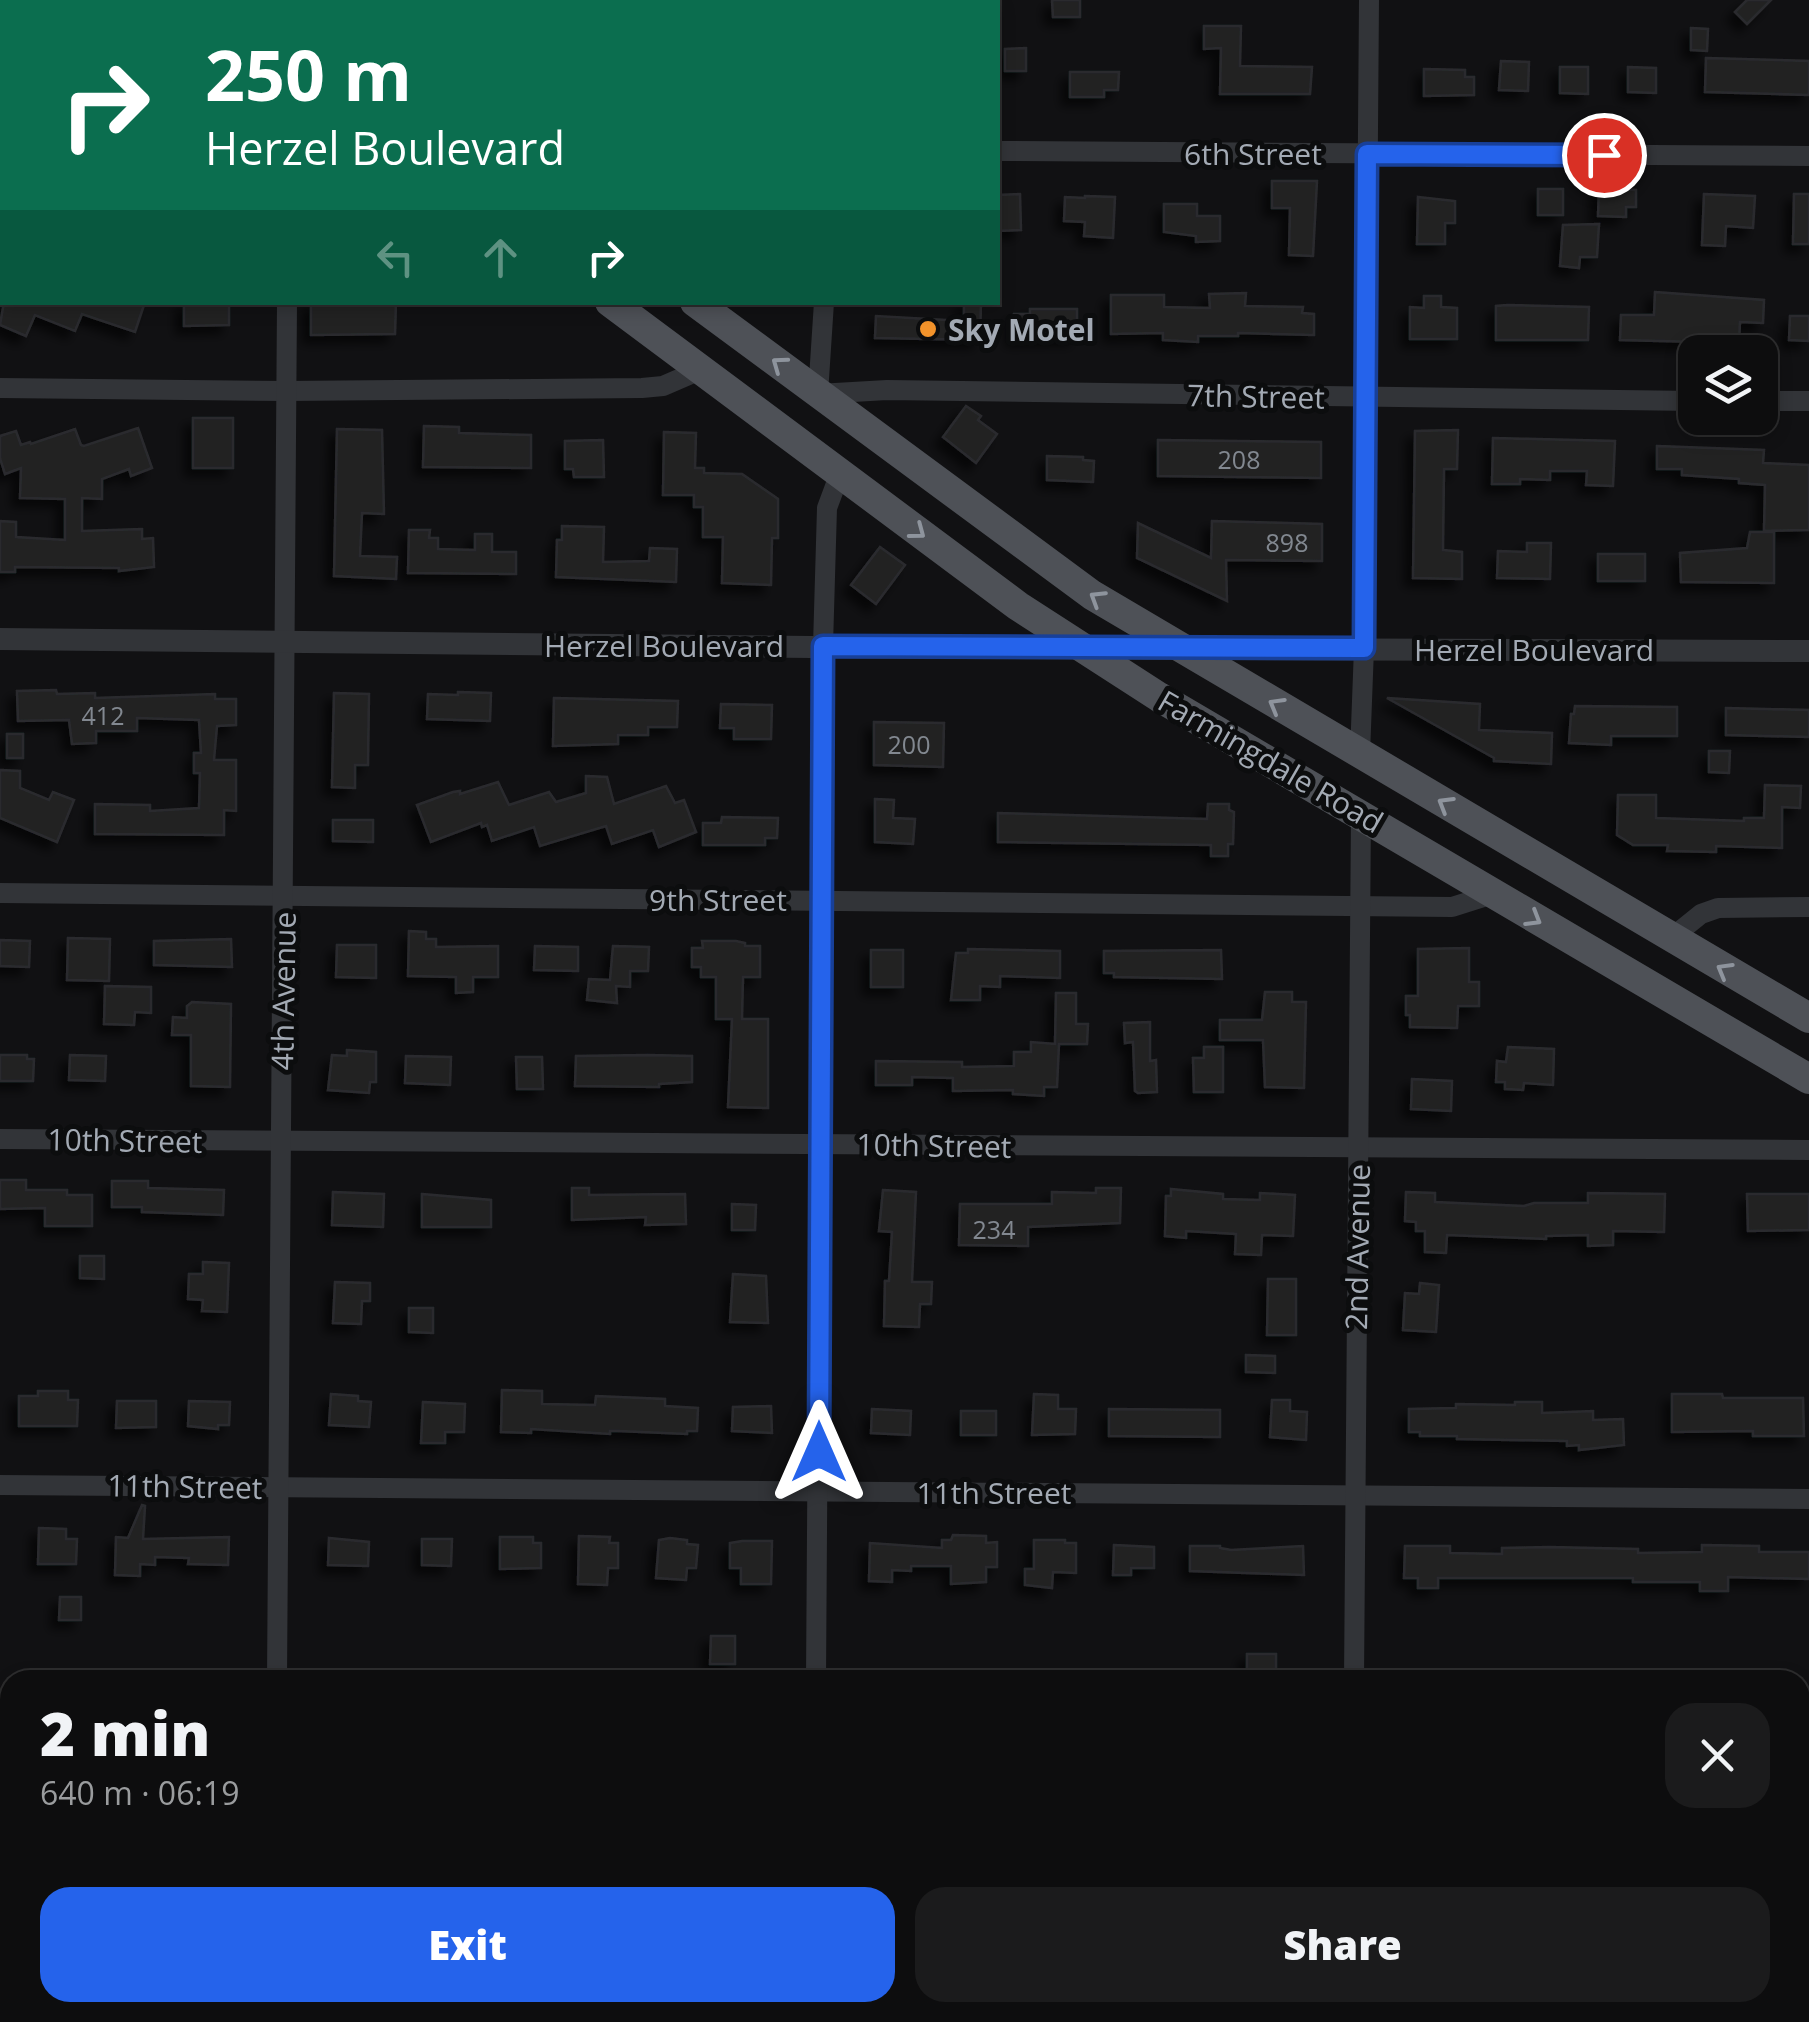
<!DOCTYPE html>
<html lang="en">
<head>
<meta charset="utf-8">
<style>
	body { margin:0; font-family:"Open Sans",sans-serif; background:#1b1b1c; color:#f1f3f6; height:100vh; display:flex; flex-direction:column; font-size:38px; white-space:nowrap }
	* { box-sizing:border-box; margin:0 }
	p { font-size:32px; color:#9a9c9e }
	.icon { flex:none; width:55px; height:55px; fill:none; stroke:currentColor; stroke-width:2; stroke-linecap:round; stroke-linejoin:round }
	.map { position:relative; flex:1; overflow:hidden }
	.sheet { position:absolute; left:0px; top:1670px; width:1810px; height:352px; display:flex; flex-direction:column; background:#0d0d0e; border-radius:30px 30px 0 0; box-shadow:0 5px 15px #0003,0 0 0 2px #2d2d2e }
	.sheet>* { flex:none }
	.hud { position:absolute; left:0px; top:0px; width:1000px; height:305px; box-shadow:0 5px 15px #0003,0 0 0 2px #2d2d2e; background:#0b6e4f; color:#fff; overflow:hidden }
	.buttons { position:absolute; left:1678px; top:335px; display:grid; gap:20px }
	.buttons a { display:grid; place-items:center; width:100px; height:100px; border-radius:20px; background:#0d0d0e; box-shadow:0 5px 15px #0003,0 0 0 2px #2d2d2e; font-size:50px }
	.pin { position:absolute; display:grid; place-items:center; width:85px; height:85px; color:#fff; margin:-42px; border:5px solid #fff; border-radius:50%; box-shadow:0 2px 10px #0007 }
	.me { position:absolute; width:110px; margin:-55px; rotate:0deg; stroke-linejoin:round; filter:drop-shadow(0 0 8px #0008) }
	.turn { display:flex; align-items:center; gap:35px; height:210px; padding:0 40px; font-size:45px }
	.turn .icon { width:130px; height:130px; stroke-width:2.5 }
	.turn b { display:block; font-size:70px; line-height:85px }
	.lanes { display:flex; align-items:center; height:95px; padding:0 40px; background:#0003; justify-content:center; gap:50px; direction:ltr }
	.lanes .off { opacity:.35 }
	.round { display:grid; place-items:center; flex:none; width:105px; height:105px; border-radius:30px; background:#1b1b1c }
	.head { display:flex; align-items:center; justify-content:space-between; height:170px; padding:0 40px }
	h1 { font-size:60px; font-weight:800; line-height:75px }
	.button { display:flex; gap:20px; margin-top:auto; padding:20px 40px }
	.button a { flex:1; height:115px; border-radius:30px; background:#2563eb; color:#fff; font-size:40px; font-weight:800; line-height:115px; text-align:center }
	.button a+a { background:#1b1b1c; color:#f1f3f6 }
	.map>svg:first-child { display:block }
	.building { fill:#212224; stroke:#2b2c2f; stroke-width:2.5; filter:url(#shadow) }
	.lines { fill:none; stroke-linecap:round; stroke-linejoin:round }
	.minor { stroke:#323438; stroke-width:20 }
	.tertiary { stroke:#323438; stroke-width:22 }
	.primary { stroke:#4e5157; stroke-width:30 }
	.oneway { stroke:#8e949d }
	.route-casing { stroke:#184099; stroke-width:25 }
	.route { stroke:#2563eb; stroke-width:18 }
	.poi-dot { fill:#f2932b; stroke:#0c0d0e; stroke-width:4 }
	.labels { text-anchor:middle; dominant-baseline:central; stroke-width:10; stroke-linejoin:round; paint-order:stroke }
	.number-label { font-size:25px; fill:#828890 }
	.street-label { font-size:30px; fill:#a3aab4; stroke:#0c0d0e }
	.poi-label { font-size:30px; font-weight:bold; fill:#a3aab4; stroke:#0c0d0e; text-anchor:start }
</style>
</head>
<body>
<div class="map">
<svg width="1809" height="2022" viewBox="0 0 1809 2022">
	<defs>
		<filter id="shadow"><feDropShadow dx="-8" dy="8" stdDeviation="5" flood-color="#0009"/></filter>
	</defs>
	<rect width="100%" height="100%" fill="#111113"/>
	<!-- building -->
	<g class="building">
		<path d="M1052 0H1080V17H1053Z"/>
		<path d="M1747 0H1771L1747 24 1735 12Z"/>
		<path d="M1204 26H1241L1240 66 1312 67 1310 94H1220L1221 48 1204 49Z"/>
		<path d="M1691 28 1708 29 1707 51 1691 50Z"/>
		<path d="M1026 48V71H1005V49Z"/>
		<path d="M1706 58 1809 61V95L1705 92Z"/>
		<path d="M1501 61 1529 62 1528 91 1499 90Z"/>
		<path d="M1560 67H1588V94L1560 93Z"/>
		<path d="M1628 67 1656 68V93L1628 92Z"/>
		<path d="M1424 69 1465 70V77H1474V95L1424 96Z"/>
		<path d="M1070 72H1119L1118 90H1104V97H1070Z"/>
		<path d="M1272 181H1317L1313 256 1289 255 1290 208H1272Z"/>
		<path d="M1599 188 1636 190V207H1626V217L1598 216Z"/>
		<rect x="1538" y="189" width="25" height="26"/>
		<path d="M1020 194 1021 230 998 231V195Z"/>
		<path d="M1704 194 1755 196 1753 228 1726 226 1725 246 1702 245Z"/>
		<path d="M1794 194H1809V244H1793Z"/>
		<path d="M1085 196 1115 197 1113 238 1084 236 1085 222 1064 221 1065 197 1085 198Z"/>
		<path d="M1418 197 1455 201V223H1445V244H1417Z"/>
		<path d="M1164 204H1197V216H1220V241L1196 242V236L1164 232Z"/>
		<path d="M1599 224 1597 257H1580L1579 268 1560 266 1563 225Z"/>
		<path d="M1655 292 1764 300 1763 323 1740 322 1739 343 1620 340 1621 315H1654Z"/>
		<path d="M1246 293 1245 306 1303 307 1302 313 1314 314V335L1238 333V336H1198V342L1163 340V333L1111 334V295H1164V307L1210 308 1209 294Z"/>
		<path d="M1424 296H1441V307L1457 308V339H1410V307L1424 308Z"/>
		<path d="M4 302H145L135 332 82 314 75 331 35 315 26 336 0 325Z"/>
		<path d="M184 302H229V325L184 326Z"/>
		<path d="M311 302H396L395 334 311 335Z"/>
		<path d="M964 302H981L980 340 875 338 876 316 964 321Z"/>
		<path d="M1508 305 1589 307 1588 340H1496V306Z"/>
		<path d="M1030 309H1077V337L1014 338V314H1030Z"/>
		<path d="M1790 316H1809V341L1789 340Z"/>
		<path d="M966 406 981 416 978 420 997 434 976 463 943 437Z"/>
		<rect x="193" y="418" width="40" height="50"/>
		<path d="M424 426 459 427V433L531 435V468L423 467Z"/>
		<path d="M138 428 152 468 131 476 129 469 102 479V499L82 498V531L142 529V539L153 538 154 567 119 571V568L15 567V572H0V521L16 522V537L65 540V499L20 498 21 468 5 474 0 458V436L16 431 21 445 30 442 31 444 75 429 81 445 84 446Z"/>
		<path d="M337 429 382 430 384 514 362 513 360 556 397 557 396 579 334 576Z"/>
		<path d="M1458 430 1457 469H1444L1443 550 1462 552V579L1413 578 1415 431Z"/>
		<path d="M664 432 696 433 695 468H704V473L742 474 778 499V538H772L771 585 722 583 723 537H703V507H694V495H663Z"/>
		<path d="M1493 438 1615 441 1613 486 1586 485 1587 471H1550V480L1520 479V484H1492Z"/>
		<path d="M603 440 604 477H574L573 469H565V441Z"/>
		<path d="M1158 440 1321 442V478L1158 476Z"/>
		<path d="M1657 446 1764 450 1763 463 1809 465V530L1764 531 1765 485 1739 483V479L1682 475V469H1657Z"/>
		<path d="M1047 456 1083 457V460L1094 461 1093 482 1047 480Z"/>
		<path d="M1212 521 1322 524V561L1226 560 1227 601 1137 558 1138 523 1211 558Z"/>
		<path d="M562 526 604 527 603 562 649 561 650 548 677 549 676 582 556 577 557 540H562Z"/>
		<path d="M409 530H430L429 538H438V549L475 550V534H492V552H516V574L408 573Z"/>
		<path d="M1750 532H1774V583L1681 582 1680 553 1747 548Z"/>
		<path d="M1527 543H1551L1550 579 1497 578 1498 551 1527 552Z"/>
		<path d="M880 547 905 565 876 604 851 585Z"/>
		<rect x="1598" y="554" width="47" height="27"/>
		<path d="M56 690 57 694 95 693V698L215 694V699H236V725L217 726 214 760H236V811L224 810V835L95 834V804L150 805V811L199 808 200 773H194V753H201L199 720 137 718V731H96V743L72 744 69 720 18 721 17 691Z"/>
		<path d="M458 692 491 693 490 721 427 719 428 694 458 695Z"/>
		<path d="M334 693 369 694 368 765H355V788L332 787Z"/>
		<path d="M554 698 678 701 677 727H648V735H618V744L553 746Z"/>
		<path d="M1387 698 1480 704 1479 730 1552 733 1551 764 1494 761V758Z"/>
		<path d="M721 704 772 705 771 739H734V728H720Z"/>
		<path d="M1575 706 1677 707V736H1611V745L1569 743 1571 714H1574Z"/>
		<path d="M1726 708 1809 710V737L1726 735Z"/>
		<path d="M874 722 944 723 943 767 874 765Z"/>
		<rect x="7" y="734" width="16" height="24"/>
		<path d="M1709 751H1730L1729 773 1709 772Z"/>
		<path d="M0 770 20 771V788L49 800 53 792 74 800 57 842 0 818Z"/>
		<path d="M586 776 607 777 614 804 666 786 675 803 684 800 696 832 659 847 653 830 612 844 606 826 540 846 534 827 492 841 487 825 482 827 481 823 431 842 417 805 453 792 460 791V794L498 782 509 805 549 792 556 802 586 793Z"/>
		<path d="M1765 785 1801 786 1800 808 1782 807V848L1716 846V852L1667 851 1668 845H1633L1617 835 1618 795H1656V818L1744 821V818H1764Z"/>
		<path d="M875 799 894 800 893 818 915 819 913 844 875 842Z"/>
		<path d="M1208 804H1229V810L1234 812 1233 844H1228V856H1211V845L998 842V813L1207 819Z"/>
		<path d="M722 817 778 818 777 838H765V845H703V823H721Z"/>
		<path d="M333 820H373V842L333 841Z"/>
		<path d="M409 931 426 932V939H436V947L498 946V977H473V992L456 993V977L408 976Z"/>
		<path d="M68 938 110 939 109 981 67 980Z"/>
		<path d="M231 939 232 967 154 965V941Z"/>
		<path d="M0 940 30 941 29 967 0 966Z"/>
		<path d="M702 941H736L745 943V946H760V977H743L742 1019H768V1108L728 1107 732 1019H716V977H701V967H692V948H703Z"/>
		<path d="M337 945H376V978L336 977Z"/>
		<path d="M535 946 578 947V971L534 970Z"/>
		<path d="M613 946 649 947 648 971H630V987L616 986 617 1003 587 1000 589 979 610 980Z"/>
		<path d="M1469 948V982H1479V1006H1458L1457 1028 1410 1027V1015H1406V996H1418V949Z"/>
		<path d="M968 949 1060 951V978L1000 976V987L980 986V1000H951L956 953H968Z"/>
		<rect x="871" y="950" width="32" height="37"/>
		<path d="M1221 950 1222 979 1114 977V973H1104V951Z"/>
		<path d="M105 986 151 987V1013L135 1012 134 1025 104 1024Z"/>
		<path d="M1265 992H1292V1002H1306L1304 1088 1265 1087 1263 1040H1220V1020H1262Z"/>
		<path d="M1056 993H1076V1024H1088L1087 1044H1059L1057 1087H1044V1096L1013 1094V1090L953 1091V1078L912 1077V1085H876V1061L962 1062V1067L1014 1066V1052H1031V1042L1055 1044Z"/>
		<path d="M192 1002 231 1004 230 1087 191 1086V1035H172L173 1017 187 1018V1006Z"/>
		<path d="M1150 1022V1061L1156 1060 1157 1092 1138 1093 1135 1091 1133 1042 1125 1043 1124 1023Z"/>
		<path d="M1204 1047H1223V1092H1194L1193 1058H1204Z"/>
		<path d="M1508 1047 1554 1049 1553 1085 1524 1083 1523 1090 1505 1089V1082H1496L1497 1061 1506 1062Z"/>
		<path d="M347 1050 376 1052V1082H370L369 1093 328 1090 332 1055 347 1056Z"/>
		<path d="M0 1055H27V1059H34L33 1081H0Z"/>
		<path d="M70 1055 106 1056 105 1081 69 1080Z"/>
		<path d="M648 1055 692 1056V1082L659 1084V1087L575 1086 576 1056Z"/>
		<path d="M406 1056 451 1057 450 1085 405 1083Z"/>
		<path d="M516 1057H542L543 1089H517Z"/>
		<path d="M1412 1079 1452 1081 1451 1111 1411 1109Z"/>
		<path d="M0 1180H26V1190H67V1195H92V1226H45V1208L0 1209Z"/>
		<path d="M112 1181H148V1188L224 1190 223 1215 142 1212V1207H112Z"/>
		<path d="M572 1188H589V1195L685 1194 686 1224 645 1225 646 1217 572 1220Z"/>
		<path d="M1096 1188H1121L1120 1223 1028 1227V1246L959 1245 960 1204H1052V1192L1096 1193Z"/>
		<path d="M1171 1189 1223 1194V1199L1260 1200V1193L1295 1195 1293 1236 1262 1235 1261 1255 1235 1254 1236 1234 1186 1231V1238L1165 1236 1166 1196H1171Z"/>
		<path d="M883 1190 916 1192 912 1282H932L931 1304H920L919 1327 884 1326 885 1281H889L892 1232 879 1231Z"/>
		<path d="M333 1192 384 1194 383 1227 332 1225Z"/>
		<path d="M1406 1192 1435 1193V1202L1524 1206 1534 1203H1588V1193L1665 1194 1664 1232 1613 1231V1245L1588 1246V1235L1546 1236V1239L1447 1235 1446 1253 1425 1252V1231H1416V1222L1405 1221Z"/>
		<path d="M422 1194 491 1200V1227H422Z"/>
		<path d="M1747 1194H1809V1230L1748 1231Z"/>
		<path d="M732 1204 756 1205 755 1230H732Z"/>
		<path d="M80 1256H104V1279L80 1278Z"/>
		<path d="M203 1262 229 1263 227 1312 202 1311 203 1300 188 1299 189 1274H203Z"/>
		<path d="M733 1274 766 1276 768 1323 730 1322Z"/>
		<path d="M1268 1279H1296V1335H1267Z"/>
		<path d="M335 1282 370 1283V1301H362L361 1324 333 1323Z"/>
		<path d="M1420 1283 1439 1285 1436 1332 1403 1330 1405 1293 1419 1294Z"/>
		<path d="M409 1308H433V1333L409 1332Z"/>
		<path d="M1246 1355 1275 1356V1373L1246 1372Z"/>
		<path d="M502 1390 542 1391V1404L595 1405 596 1396 665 1399V1406L698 1408 697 1431H687V1434L618 1431H610V1434L531 1429V1433L501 1432Z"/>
		<path d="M38 1391H68V1400H78L77 1426H19V1396H38Z"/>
		<path d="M331 1394 358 1396V1401L371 1402 369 1427 329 1425Z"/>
		<path d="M1034 1394 1058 1395V1409H1076L1075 1434 1032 1435Z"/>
		<path d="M1672 1394H1722L1723 1398H1803L1804 1436H1753V1431L1672 1432Z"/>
		<path d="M1272 1400H1290V1411L1307 1412 1306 1440 1270 1437Z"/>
		<path d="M117 1401H156V1427L116 1428Z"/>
		<path d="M189 1401 230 1402 229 1425H218V1429L188 1426Z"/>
		<path d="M423 1402 465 1404 464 1432H445V1443H421Z"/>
		<path d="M1515 1402H1542V1413L1593 1411V1420L1623 1419 1624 1445 1579 1450V1445L1567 1446V1441L1457 1439V1436H1420V1432H1409V1409L1456 1408V1404L1515 1405Z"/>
		<path d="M771 1406 772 1433 732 1431 733 1407Z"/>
		<path d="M872 1409 911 1411 910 1435 871 1433Z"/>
		<path d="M1109 1409 1220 1410V1437L1109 1436Z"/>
		<rect x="961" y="1411" width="35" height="24"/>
		<path d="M142 1505 145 1506 143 1539 229 1537 228 1565 188 1564 189 1558 155 1557V1565L140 1564V1576L115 1575 116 1537 128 1538Z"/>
		<path d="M39 1528 66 1529V1539H77L76 1564H38Z"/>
		<path d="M953 1535 986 1536V1543L997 1542V1567H986V1582L951 1584V1566H911V1571L892 1570V1582L869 1581 870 1543 942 1548V1540H951Z"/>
		<path d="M579 1536 610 1537 609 1543H618V1568H608L607 1585 578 1584Z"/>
		<path d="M500 1537H533V1543H541V1568L500 1569Z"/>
		<path d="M329 1538 369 1542 368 1566 328 1565Z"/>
		<path d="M670 1538 687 1540V1544L698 1545 696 1568H687L686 1580 656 1578 659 1540Z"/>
		<path d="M422 1539H452L451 1566 422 1565Z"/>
		<path d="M1034 1540H1065V1543H1076V1573L1053 1572 1052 1588 1025 1585V1569H1034Z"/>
		<path d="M742 1541H772L771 1584H741V1568H730V1543Z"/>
		<path d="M1114 1545 1154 1547V1568H1131V1575H1113Z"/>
		<path d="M1702 1545 1759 1546V1552H1809V1579L1728 1577V1591H1700V1582H1633V1578H1438V1588H1418V1578H1404L1405 1546H1450V1553L1502 1554V1548L1549 1547 1638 1549V1553L1702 1552Z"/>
		<path d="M1190 1546H1220V1548L1231 1550 1303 1546 1304 1575 1190 1571Z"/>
		<path d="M60 1597H81V1620H59Z"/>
		<path d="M711 1636H735V1664H710Z"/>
		<path d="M1247 1654H1276V1677L1247 1678Z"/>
	</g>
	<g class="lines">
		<!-- minor -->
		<g class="minor">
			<path d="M292 0V2"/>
			<path d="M828 2V0"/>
			<path d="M0 139H2"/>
			<path d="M998 151 1809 156"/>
			<path d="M824 302 818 394 887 390 1695 401"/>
			<path d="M0 388 286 391 642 388 663 386 700 370"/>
			<path d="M1760 401H1809"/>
			<path d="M1360 754 1364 648 1369 0"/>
			<path d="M0 893 1452 907 1493 894"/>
			<path d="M1670 939 1701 914 1718 908 1809 907"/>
			<path d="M0 1139 1809 1150"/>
			<path d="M0 1485 1809 1499"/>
			<path d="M277 1680 287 302"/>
			<path d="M816 1680 823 646 827 508 840 473"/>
			<path d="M1354 1680 1361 814"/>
			<path d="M0 1771H10"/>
			<path d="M1800 1784H1809"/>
			<path d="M814 2022V2012"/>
			<path d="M1352 2022V2012"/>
		</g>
		<!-- tertiary -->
		<path class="tertiary" d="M0 639 911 648 1809 651"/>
		<!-- primary -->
		<g class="primary">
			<path d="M127 0 134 2"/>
			<path d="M0 11 2 12"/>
			<path d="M610 302 1018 606 1159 697 1809 1079"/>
			<path d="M695 302 1092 595 1809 1018"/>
		</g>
	</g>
	<!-- one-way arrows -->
	<defs><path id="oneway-chevron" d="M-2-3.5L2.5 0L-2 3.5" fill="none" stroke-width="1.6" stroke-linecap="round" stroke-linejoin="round" transform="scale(2.5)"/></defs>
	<g class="oneway">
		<use href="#oneway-chevron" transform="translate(779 364) rotate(-144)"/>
		<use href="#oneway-chevron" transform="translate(918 532) rotate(37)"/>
		<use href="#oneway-chevron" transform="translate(1097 598) rotate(-148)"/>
		<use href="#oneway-chevron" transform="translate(1276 705) rotate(-150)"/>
		<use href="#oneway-chevron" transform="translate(1445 804) rotate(-149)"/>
		<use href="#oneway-chevron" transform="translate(1534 919) rotate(31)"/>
		<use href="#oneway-chevron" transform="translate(1724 970) rotate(-150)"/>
	</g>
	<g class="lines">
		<!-- route casing -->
		<g class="route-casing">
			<path id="route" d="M819 1452 823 646 1364 648 1367 154 1604 155"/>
		</g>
		<!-- route -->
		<use href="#route" class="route"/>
	</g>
	<!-- markers -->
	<circle class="poi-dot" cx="928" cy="329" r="10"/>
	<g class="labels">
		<!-- number labels -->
		<g class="number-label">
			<text x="1239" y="459">208</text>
			<text x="1287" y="542">898</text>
			<text x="103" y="715">412</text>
			<text x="909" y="744">200</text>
			<text x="994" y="1229">234</text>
		</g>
		<!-- street labels -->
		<g class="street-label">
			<text x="1253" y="153">6th Street</text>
			<text transform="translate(1256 396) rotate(1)">7th Street</text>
			<text x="664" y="645">Herzel Boulevard</text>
			<text x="1534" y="649">Herzel Boulevard</text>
			<text transform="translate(1271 761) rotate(30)">Farmingdale Road</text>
			<text x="718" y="899">9th Street</text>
			<text transform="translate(283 991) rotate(-89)">4th Avenue</text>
			<text transform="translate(125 1140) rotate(1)">10th Street</text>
			<text transform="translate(934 1145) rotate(1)">10th Street</text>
			<text transform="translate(1357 1247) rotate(-89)">2nd Avenue</text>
			<text transform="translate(185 1486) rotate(1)">11th Street</text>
			<text x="994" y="1492">11th Street</text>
		</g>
		<!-- poi labels -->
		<g class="poi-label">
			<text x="948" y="329">Sky Motel</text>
		</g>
	</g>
</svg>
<div class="buttons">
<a><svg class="icon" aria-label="layers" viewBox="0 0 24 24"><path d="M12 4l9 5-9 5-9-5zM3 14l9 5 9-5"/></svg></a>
</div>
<div class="pin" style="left:1604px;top:155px;background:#d93025"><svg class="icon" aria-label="arrive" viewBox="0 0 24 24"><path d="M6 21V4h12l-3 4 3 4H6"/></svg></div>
<svg class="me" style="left:819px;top:1452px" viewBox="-20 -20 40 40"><path d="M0-17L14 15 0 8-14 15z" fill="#2563eb" stroke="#fff" stroke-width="4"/></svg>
<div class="hud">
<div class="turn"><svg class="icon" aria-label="right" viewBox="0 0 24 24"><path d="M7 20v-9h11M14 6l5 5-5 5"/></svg><div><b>250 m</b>Herzel Boulevard</div></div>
<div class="lanes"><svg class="icon off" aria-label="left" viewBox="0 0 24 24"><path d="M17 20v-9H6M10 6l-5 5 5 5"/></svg><svg class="icon off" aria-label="ahead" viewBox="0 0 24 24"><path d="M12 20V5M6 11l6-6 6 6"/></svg><svg class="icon" aria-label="right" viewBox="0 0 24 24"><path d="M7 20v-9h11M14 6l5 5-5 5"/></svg></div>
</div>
<section class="sheet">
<div class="head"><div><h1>2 min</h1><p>640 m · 06:19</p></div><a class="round"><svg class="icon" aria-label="close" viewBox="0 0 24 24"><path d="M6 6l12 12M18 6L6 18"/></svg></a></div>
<div class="button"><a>Exit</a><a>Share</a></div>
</section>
</div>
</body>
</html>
